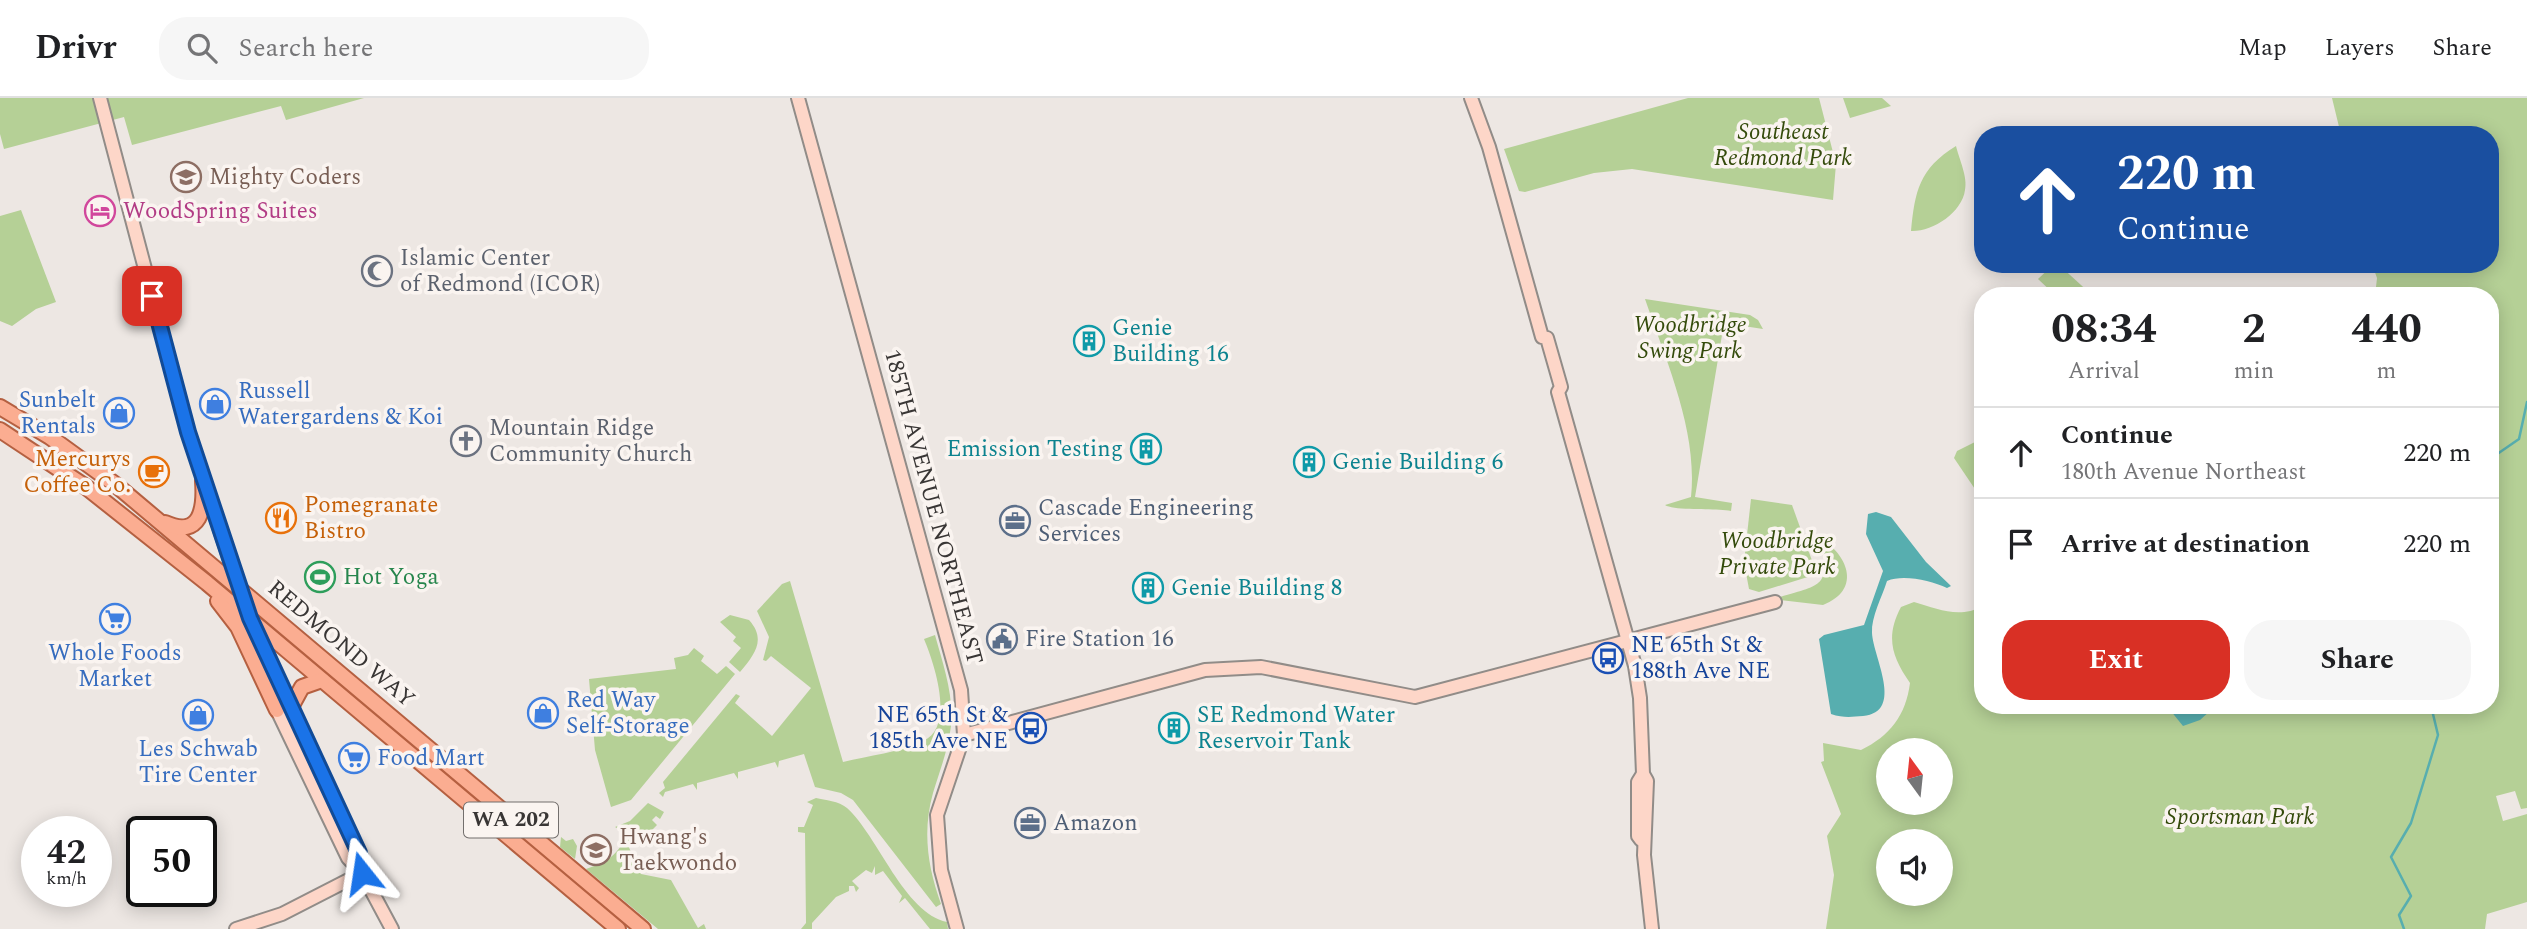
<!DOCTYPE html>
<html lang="en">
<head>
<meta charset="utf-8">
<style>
	body { margin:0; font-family:Spectral,serif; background:#f6f6f6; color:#202124; height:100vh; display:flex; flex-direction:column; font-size:26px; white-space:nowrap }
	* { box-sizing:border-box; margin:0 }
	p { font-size:23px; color:#757577 }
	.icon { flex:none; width:38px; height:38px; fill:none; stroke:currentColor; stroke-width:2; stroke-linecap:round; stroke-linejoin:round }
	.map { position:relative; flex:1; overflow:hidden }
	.panel { position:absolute; left:1974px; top:189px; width:525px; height:427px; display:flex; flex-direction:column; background:#fff; border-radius:28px; box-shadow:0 4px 18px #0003 }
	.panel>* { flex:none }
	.guide { position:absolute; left:1974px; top:28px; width:525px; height:147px; border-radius:28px; box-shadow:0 4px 18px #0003; background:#1a4fa0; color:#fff; overflow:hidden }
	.needle { width:46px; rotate:345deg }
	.controls { position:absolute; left:1876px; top:640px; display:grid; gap:14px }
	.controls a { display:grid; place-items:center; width:77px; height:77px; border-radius:50%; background:#fff; box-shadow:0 4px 18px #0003; font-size:35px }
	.speed { position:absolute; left:21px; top:718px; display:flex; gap:14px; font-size:35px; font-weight:700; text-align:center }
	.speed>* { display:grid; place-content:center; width:91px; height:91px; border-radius:50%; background:#fff; box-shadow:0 4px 18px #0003; line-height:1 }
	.speed small { font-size:18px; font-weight:400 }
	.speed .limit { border:4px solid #111; border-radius:10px; background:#fff; color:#111 }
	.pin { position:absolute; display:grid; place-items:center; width:60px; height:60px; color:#fff; margin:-30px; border-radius:14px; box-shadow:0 4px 10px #0006 }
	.me { position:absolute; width:77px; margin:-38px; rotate:345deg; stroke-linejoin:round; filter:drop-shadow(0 0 5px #0008) }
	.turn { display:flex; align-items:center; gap:24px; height:147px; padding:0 28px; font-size:32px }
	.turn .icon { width:91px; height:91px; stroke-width:2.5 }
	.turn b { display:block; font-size:49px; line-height:60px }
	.eta { display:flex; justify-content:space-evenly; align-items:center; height:119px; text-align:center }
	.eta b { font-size:42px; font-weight:700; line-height:49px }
	.action { display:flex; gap:14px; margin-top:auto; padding:14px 28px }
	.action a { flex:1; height:80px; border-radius:28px; background:#d93025; color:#fff; font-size:28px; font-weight:700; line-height:80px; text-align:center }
	.action a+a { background:#f6f6f6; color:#202124 }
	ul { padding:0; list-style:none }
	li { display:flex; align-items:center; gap:21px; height:91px; padding:0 28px; border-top:2px solid #e0e0e0 }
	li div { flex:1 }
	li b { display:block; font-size:26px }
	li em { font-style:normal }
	header { display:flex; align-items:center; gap:42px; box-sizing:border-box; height:98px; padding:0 35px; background:#fff; border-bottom:2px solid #e0e0e0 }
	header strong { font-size:33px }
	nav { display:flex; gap:38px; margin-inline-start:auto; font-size:24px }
	.search { width:490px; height:63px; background:#f6f6f6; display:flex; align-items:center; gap:18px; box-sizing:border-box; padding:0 24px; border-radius:28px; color:#757577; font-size:26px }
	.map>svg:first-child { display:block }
	.green { fill:#b5d096; fill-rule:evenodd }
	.water { fill:#57aeaf }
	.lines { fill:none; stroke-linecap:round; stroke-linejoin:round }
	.stream { stroke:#57aeaf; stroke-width:2.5 }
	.secondary-casing { stroke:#918c88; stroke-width:16 }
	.primary-casing { stroke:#b56041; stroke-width:18 }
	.secondary { stroke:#fdd6c8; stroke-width:12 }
	.primary { stroke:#fbad91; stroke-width:14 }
	.route-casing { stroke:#114b97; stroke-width:18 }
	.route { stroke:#1a73e8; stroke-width:12 }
	.labels { text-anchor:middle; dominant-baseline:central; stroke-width:7; stroke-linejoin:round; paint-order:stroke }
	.shield { fill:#faf4f0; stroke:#736f6d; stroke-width:2 }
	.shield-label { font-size:21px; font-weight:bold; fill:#393635 }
	.park-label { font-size:23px; font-style:italic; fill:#344b0b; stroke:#faf4f0 }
	.education-label { font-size:23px; fill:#785e54; stroke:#faf4f0; text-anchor:start }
	.hotel-label { font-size:23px; fill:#b23c85; stroke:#faf4f0; text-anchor:start }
	.worship-label { font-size:23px; fill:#5b616d; stroke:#faf4f0; text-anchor:start }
	.culture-label { font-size:23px; fill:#0d838f; stroke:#faf4f0; text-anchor:start }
	.shop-label { font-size:23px; fill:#366cbe; stroke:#faf4f0; text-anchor:start }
	.food-label { font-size:23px; fill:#c56008; stroke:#faf4f0; text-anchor:end }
	.street-label { font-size:23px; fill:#393635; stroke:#faf4f0 }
	.service-label { font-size:23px; fill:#4e5e75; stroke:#faf4f0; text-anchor:start }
	.leisure-label { font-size:23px; fill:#27864d; stroke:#faf4f0; text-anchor:start }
	.transit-label { font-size:23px; fill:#164399; stroke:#faf4f0; text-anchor:start }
</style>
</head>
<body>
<header>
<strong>Drivr</strong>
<div class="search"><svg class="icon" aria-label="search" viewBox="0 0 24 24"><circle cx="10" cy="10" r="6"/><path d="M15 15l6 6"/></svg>Search here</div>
<nav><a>Map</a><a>Layers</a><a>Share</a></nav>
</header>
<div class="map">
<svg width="2527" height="831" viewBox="0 0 2527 831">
	<rect width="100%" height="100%" fill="#ede7e3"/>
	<!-- green -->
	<g class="green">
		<path d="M0 0H364L286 22 281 8 132 47 124 19 4 51 0 36Z"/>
		<path d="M1688 0H1819L1836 66 1833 102 1632 71 1594 75 1525 94 1519 93 1504 51Z"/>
		<path d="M1843 0H1882L1891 8 1850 20Z"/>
		<path d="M2332 0H2527V710L2521 711 2515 693 2496 698 2503 723 2527 716V804L2487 816 2485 831H1826L1834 777 1827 738 1841 716 1821 664 1824 663 1823 645 1861 652C1890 638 1906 617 1910 585 1892 559 1885 539 1901 509L1914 504C1938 511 1959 521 1983 508V607H2490V198H2375L2377 180 2372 166H2490V37H2341ZM1888 653H1941V705H1888ZM1888 744H1941V796H1888Z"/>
		<path d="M1956 48C1959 61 1968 79 1965 92 1962 115 1932 134 1911 133 1915 93 1919 71 1956 48Z"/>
		<path d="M21 112 56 204 36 211 12 228 0 223V118Z"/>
		<path d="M2054 166H2058L2093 198H2056L2038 181Z"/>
		<path d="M1645 201 1750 217 1758 222 1763 231 1724 225 1695 399 1732 405 1731 413C1715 410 1674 413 1665 407L1691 399C1698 333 1666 263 1645 201Z"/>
		<path d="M1979 342 1983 348V403L1954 360 1957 353Z"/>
		<path d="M1751 401 1792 407 1815 471 1811 478 1759 494 1749 491 1744 464Z"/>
		<path d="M1822 441C1849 459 1861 492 1823 507L1780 502V499C1824 486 1829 489 1822 441Z"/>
		<path d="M790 483 843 664C868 658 900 654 923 643 956 629 934 565 924 541L935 537C943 566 954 597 951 628 948 652 940 672 933 695 922 734 928 770 941 806L936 809 853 702 841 695 815 689 804 656 779 663 778 670 775 664 738 674V681L734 675 697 685V692L693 686 665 694 663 699 659 695 665 690 663 684 736 596 740 598 735 605 772 638 811 590 771 558 766 563 763 562 769 539 757 513 782 486Z"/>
		<path d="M730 517 749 522C767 542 754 557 740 574L729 564 741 550 733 543 736 539 720 524Z"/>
		<path d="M694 550 704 558 701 563 717 576 726 568 735 576 631 702 611 709 595 652 589 581 676 571 674 560 688 557Z"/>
		<path d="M816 700C825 702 839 703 847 710 878 738 904 815 947 824L948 831H930L905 800 899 805 902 798 883 773 875 777V768L872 775 866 772 852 783 859 790 856 794 854 788H849V793L836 799 812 825V831H801L806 825 805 735 798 734V729H804L813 707 807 704Z"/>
		<path d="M648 705 664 714 660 721 656 718 652 722 657 727 652 732 654 736 627 745 641 776 671 782 698 830 704 826 706 831H658L586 771C605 765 621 756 626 735L615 729 630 723Z"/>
		<path d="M561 739 566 743 573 741 577 748 575 761 560 749Z"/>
	</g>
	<!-- water -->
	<g class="water">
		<path d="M1876 414 1891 419 1926 464 1951 488 1947 490C1931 483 1904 476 1887 483 1882 499 1871 519 1872 535 1873 559 1905 614 1863 618 1851 619 1843 620 1831 616L1819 541 1824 537 1864 527 1883 473 1866 436 1868 416Z"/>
		<path d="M2166 607H2202L2210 613 2200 622 2183 628Z"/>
	</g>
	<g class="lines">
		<!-- stream -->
		<g class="stream">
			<path d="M2490 361 2519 341 2527 304"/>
			<path d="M2490 472V485"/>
			<path d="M2490 532 2494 537 2490 547"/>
			<path d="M2404 831 2399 817 2411 798 2391 759 2411 725 2438 637 2433 616 2437 607"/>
		</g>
		<!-- secondary casing -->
		<g class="secondary-casing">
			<g id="secondary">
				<path d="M100 0 188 334 239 490 300 632 359 755 362 775"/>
				<path d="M798 0 961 592 964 637 937 717 941 772 957 831"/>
				<path d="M1471 0 1489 49 1542 239 1547 240 1561 289 1558 294 1635 568 1640 600 1643 676 1647 683 1644 757 1652 831"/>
				<path d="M276 604 277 612 348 760 362 775 392 831"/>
				<path d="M964 637 1205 572 1261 569 1415 599 1775 504"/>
				<path d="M1641 742 1638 738V684L1643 676"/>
				<path d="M236 831 282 816 362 775"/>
			</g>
		</g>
		<!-- primary casing -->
		<g class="primary-casing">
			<g id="primary">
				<path d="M0 309 50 339 116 387 643 831"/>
				<path d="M0 332 86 389 207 485 618 831"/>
				<path d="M165 425C201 441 205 410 203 383"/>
				<path d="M218 503 238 529 277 612"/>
				<path d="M290 611 302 589 322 582"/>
			</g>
		</g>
		<!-- secondary -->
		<use href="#secondary" class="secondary"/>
		<!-- primary -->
		<use href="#primary" class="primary"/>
	</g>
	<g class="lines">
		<!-- route casing -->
		<g class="route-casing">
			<path id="route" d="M152 198 188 334 250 520 359 755 362 775"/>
		</g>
		<!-- route -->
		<use href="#route" class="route"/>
	</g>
	<!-- icons -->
	<defs>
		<g id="school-ring" transform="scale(1.575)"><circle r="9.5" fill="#faf4f0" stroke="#8d6e63" stroke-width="1.5"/><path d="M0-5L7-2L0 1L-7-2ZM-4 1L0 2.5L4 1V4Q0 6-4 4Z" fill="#8d6e63"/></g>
		<g id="hotel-ring" transform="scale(1.575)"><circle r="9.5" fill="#faf4f0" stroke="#d1479c" stroke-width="1.5"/><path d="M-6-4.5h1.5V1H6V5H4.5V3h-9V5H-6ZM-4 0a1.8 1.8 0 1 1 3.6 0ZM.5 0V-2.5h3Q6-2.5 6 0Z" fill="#d1479c"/></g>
		<g id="mosque-ring" transform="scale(1.575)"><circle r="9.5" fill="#faf4f0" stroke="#6b7280" stroke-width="1.5"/><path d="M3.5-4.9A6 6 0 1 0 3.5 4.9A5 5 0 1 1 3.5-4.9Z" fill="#6b7280"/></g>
		<g id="building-ring" transform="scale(1.575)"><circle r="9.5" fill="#faf4f0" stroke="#0f9aa8" stroke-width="1.5"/><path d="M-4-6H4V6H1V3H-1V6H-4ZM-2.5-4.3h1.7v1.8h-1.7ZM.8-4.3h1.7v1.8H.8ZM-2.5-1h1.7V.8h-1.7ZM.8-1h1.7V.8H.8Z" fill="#0f9aa8"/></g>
		<g id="shop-ring" transform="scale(1.575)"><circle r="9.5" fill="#faf4f0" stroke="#3f7fe0" stroke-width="1.5"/><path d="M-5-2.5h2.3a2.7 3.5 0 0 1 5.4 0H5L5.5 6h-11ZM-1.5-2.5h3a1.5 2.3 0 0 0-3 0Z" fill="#3f7fe0"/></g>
		<g id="church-ring" transform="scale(1.575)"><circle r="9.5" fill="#faf4f0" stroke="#6b7280" stroke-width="1.5"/><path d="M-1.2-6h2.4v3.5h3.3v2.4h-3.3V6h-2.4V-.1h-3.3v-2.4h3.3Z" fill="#6b7280"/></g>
		<g id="cafe-ring" transform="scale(1.575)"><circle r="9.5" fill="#faf4f0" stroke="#e8710a" stroke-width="1.5"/><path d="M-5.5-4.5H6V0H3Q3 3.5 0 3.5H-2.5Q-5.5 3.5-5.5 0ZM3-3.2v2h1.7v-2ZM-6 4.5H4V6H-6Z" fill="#e8710a"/></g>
		<g id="restaurant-ring" transform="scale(1.575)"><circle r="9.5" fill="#faf4f0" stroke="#e8710a" stroke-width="1.5"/><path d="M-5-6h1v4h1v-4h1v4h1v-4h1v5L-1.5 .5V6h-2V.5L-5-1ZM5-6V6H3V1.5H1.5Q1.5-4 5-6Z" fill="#e8710a"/></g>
		<g id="office-ring" transform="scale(1.575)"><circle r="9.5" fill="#faf4f0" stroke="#5c6f8a" stroke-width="1.5"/><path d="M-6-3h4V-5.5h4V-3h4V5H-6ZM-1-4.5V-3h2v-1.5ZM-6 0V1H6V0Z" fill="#5c6f8a"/></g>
		<g id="stadium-ring" transform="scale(1.575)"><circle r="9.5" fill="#faf4f0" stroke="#2e9e5b" stroke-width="1.5"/><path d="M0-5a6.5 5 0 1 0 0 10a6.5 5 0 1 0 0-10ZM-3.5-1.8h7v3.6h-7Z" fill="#2e9e5b"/></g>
		<g id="supermarket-ring" transform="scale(1.575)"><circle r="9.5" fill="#faf4f0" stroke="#3f7fe0" stroke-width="1.5"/><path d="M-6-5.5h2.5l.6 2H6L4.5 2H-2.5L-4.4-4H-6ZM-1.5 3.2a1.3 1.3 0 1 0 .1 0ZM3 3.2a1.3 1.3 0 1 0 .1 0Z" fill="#3f7fe0"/></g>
		<g id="civic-ring" transform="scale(1.575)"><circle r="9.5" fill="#faf4f0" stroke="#5c6f8a" stroke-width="1.5"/><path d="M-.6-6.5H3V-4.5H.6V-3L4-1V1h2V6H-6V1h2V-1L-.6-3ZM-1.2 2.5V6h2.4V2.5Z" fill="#5c6f8a"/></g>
		<g id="bus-ring" transform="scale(1.575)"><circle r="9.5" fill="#faf4f0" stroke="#1a4fb4" stroke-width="1.5"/><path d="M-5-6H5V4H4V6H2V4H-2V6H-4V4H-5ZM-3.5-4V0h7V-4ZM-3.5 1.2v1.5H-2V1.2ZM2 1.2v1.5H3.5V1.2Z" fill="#1a4fb4"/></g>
	</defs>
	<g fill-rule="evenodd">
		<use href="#school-ring" x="186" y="79"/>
		<use href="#hotel-ring" x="100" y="113"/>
		<use href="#mosque-ring" x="377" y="173"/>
		<use href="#building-ring" x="1089" y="243"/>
		<use href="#shop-ring" x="215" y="306"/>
		<use href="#shop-ring" x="119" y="315"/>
		<use href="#church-ring" x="466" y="343"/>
		<use href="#building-ring" x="1146" y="351"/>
		<use href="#building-ring" x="1309" y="364"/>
		<use href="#cafe-ring" x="154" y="374"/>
		<use href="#restaurant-ring" x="281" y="420"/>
		<use href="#office-ring" x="1015" y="423"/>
		<use href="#stadium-ring" x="320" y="479"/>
		<use href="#building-ring" x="1148" y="490"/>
		<use href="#supermarket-ring" x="115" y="521"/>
		<use href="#civic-ring" x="1002" y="541"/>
		<use href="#bus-ring" x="1608" y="560"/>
		<use href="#shop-ring" x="543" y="615"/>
		<use href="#shop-ring" x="198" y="617"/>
		<use href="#bus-ring" x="1031" y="630"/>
		<use href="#building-ring" x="1174" y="630"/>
		<use href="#supermarket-ring" x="354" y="660"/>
		<use href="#office-ring" x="1030" y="725"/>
		<use href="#school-ring" x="596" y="752"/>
	</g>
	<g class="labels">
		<!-- shield labels -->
		<rect class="shield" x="464" y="704.5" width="94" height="35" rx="5"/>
		<g class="shield-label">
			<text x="511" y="722">WA 202</text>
		</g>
		<!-- park labels -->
		<g class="park-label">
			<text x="1783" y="34">Southeast<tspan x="1783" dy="26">Redmond Park</tspan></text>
			<text x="1690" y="227">Woodbridge<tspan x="1690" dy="26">Swing Park</tspan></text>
			<text x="1777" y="443">Woodbridge<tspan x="1777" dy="26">Private Park</tspan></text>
			<text x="2240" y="719">Sportsman Park</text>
		</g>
		<!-- education labels -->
		<g class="education-label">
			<text x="209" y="79">Mighty Coders</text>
			<text x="619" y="739">Hwang's<tspan x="619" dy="26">Taekwondo</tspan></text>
		</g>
		<!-- hotel labels -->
		<g class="hotel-label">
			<text x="123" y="113">WoodSpring Suites</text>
		</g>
		<!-- worship labels -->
		<g class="worship-label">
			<text x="400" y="160">Islamic Center<tspan x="400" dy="26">of Redmond (ICOR)</tspan></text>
			<text x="489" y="330">Mountain Ridge<tspan x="489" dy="26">Community Church</tspan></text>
		</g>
		<!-- culture labels -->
		<g class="culture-label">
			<text x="1112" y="230">Genie<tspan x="1112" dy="26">Building 16</tspan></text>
			<text x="1123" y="351" text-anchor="end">Emission Testing</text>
			<text x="1332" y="364">Genie Building 6</text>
			<text x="1171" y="490">Genie Building 8</text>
			<text x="1197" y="617">SE Redmond Water<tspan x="1197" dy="26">Reservoir Tank</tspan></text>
		</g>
		<!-- shop labels -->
		<g class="shop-label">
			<text x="238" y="293">Russell<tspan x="238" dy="26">Watergardens &amp; Koi</tspan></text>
			<text x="96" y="302" text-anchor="end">Sunbelt<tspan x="96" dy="26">Rentals</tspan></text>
			<text x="115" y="555" text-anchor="middle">Whole Foods<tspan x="115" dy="26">Market</tspan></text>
			<text x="566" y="602">Red Way<tspan x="566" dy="26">Self-Storage</tspan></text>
			<text x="198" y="651" text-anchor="middle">Les Schwab<tspan x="198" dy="26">Tire Center</tspan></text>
			<text x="377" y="660">Food Mart</text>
		</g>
		<!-- food labels -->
		<g class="food-label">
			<text x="131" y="361">Mercurys<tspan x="131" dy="26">Coffee Co.</tspan></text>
			<text x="304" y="407" text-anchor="start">Pomegranate<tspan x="304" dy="26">Bistro</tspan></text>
		</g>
		<!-- street labels -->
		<g class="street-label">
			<text transform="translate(933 409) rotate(75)">185TH AVENUE NORTHEAST</text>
			<text transform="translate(341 546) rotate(40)">REDMOND WAY</text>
		</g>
		<!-- service labels -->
		<g class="service-label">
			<text x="1038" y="410">Cascade Engineering<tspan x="1038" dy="26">Services</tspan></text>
			<text x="1025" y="541">Fire Station 16</text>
			<text x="1053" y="725">Amazon</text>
		</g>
		<!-- leisure labels -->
		<g class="leisure-label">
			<text x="343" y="479">Hot Yoga</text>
		</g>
		<!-- transit labels -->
		<g class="transit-label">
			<text x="1631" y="547">NE 65th St &amp;<tspan x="1631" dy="26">188th Ave NE</tspan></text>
			<text x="1008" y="617" text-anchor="end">NE 65th St &amp;<tspan x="1008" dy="26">185th Ave NE</tspan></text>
		</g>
	</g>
</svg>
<div class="controls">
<a><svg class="needle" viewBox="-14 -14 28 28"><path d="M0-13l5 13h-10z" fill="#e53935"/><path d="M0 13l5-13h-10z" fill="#757577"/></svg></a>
<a><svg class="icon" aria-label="sound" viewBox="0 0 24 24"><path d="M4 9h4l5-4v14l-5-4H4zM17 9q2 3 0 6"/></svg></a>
</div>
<div class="speed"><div>42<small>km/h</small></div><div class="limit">50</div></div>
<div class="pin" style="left:152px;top:198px;background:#d93025"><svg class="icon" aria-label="arrive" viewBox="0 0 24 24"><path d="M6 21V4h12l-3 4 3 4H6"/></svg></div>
<svg class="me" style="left:362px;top:775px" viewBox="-20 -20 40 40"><path d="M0-17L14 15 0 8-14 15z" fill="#1a73e8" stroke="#fff" stroke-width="4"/></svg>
<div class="guide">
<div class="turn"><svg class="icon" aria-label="ahead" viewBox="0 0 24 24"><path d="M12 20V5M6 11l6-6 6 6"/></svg><div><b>220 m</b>Continue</div></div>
</div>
<section class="panel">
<div class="eta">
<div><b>08:34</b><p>Arrival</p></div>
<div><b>2</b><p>min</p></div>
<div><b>440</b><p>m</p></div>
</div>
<ul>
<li><svg class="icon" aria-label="ahead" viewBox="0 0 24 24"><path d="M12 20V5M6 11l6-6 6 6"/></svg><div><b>Continue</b><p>180th Avenue Northeast</p></div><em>220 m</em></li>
<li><svg class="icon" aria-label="arrive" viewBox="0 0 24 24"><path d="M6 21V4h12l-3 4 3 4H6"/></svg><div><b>Arrive at destination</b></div><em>220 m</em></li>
</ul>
<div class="action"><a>Exit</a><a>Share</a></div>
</section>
</div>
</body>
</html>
